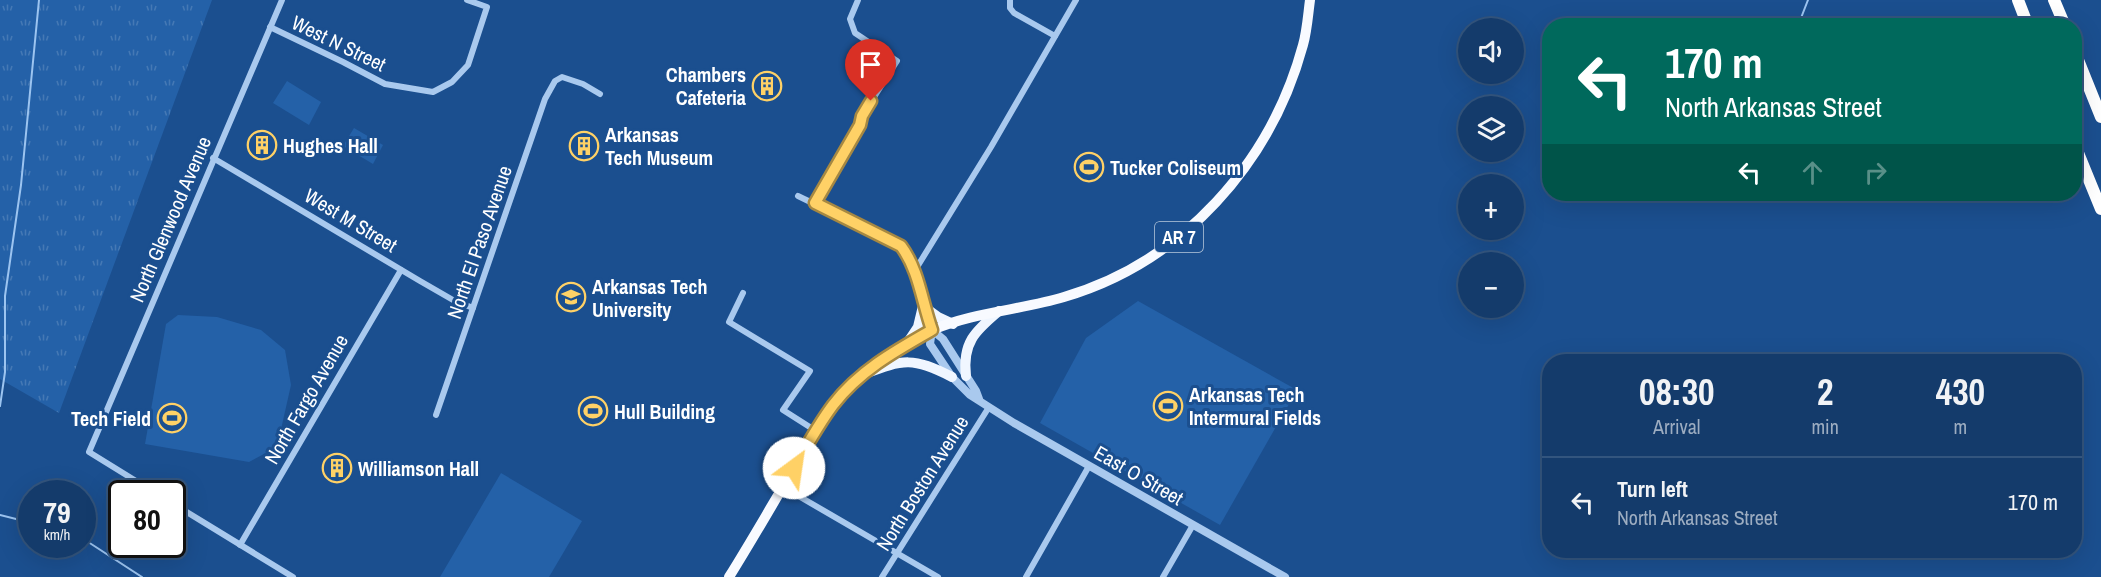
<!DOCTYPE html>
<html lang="en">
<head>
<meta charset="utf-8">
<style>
	body { margin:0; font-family:"Archivo Narrow",sans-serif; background:#214673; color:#f1f3f6; height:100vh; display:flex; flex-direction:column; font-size:22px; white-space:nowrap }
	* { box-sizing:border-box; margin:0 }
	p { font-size:20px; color:#9dadc1 }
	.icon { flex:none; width:33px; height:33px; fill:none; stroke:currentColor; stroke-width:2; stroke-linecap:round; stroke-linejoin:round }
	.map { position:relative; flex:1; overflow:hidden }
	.sheet { position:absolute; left:1542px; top:354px; width:540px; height:204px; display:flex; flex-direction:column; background:#143b6b; border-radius:24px; box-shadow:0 6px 24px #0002,0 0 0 2px #33557e }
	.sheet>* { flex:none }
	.guide { position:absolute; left:1542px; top:18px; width:540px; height:183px; border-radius:24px; box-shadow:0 6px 24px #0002,0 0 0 2px #33557e; background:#00695c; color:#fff; overflow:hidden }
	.controls { position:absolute; left:1458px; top:18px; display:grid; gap:12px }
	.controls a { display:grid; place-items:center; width:66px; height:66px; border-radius:50%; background:#143b6b; box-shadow:0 6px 24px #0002,0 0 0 2px #33557e; font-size:30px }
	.speed { position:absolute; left:18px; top:480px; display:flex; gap:12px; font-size:30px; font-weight:700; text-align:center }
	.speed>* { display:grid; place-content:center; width:78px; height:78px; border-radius:50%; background:#143b6b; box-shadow:0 6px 24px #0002,0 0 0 2px #33557e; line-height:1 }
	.speed small { font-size:15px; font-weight:400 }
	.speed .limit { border:3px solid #111; border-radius:9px; background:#fff; color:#111 }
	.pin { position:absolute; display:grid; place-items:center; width:51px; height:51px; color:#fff; margin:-62px -26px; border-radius:50% 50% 50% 0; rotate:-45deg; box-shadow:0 0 6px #0007 }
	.pin .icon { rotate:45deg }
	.me { position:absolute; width:66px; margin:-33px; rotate:31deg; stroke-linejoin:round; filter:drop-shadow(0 0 4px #0008) }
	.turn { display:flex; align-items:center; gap:21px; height:126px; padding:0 24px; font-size:27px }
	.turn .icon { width:78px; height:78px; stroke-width:2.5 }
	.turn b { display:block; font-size:42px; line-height:51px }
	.lanes { display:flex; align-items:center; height:57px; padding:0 24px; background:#0003; justify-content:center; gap:30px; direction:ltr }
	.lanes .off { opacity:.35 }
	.eta { display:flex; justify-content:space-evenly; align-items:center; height:102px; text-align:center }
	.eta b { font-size:36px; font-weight:700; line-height:42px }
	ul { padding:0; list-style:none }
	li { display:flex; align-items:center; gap:18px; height:90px; padding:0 24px; border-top:2px solid #33557e }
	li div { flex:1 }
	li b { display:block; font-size:22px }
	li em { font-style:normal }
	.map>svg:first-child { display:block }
	.grass { fill:url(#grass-tufts) }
	.park { fill:#2461a8 }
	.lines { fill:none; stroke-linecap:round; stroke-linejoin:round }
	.stream { stroke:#9cc4f0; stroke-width:2 }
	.minor { stroke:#a9c9ee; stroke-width:6 }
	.tertiary { stroke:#a9c9ee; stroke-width:8 }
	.primary { stroke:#f0f6ff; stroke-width:10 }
	.trunk { stroke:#f8faff; stroke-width:10 }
	.motorway { stroke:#fff; stroke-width:12 }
	.route-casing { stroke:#a68842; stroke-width:15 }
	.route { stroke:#ffd166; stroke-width:10 }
	.labels { text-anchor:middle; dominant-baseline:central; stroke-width:6; stroke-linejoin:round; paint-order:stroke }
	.shield { fill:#1b4f8f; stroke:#bbcadd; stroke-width:1.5 }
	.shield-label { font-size:18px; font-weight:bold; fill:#fff }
	.street-label { font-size:20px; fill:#fff; stroke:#1b4f8f }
	.poi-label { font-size:20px; font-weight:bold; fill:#fff; stroke:#1b4f8f; text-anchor:start }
</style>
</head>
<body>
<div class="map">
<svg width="2101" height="577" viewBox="0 0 2101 577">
	<defs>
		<pattern id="grass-tufts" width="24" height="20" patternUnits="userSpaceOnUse" patternTransform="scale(1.5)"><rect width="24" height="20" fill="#2461a8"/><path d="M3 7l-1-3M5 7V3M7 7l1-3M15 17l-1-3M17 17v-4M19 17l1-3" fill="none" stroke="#4579b5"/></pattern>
	</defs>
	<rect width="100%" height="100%" fill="#1b4f8f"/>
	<!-- grass -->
	<path class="grass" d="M0 0H212L59 413 0 379Z"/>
	<!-- park -->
	<g class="park">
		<path d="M287 81 321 102 309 125 273 103Z"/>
		<path d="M354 128 383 145 373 164 343 146Z"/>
		<path d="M1138 301 1297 390 1220 525 1040 423 1086 338Z"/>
		<path d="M178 315 217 317 261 330 285 350 291 385 277 447 249 462 145 444 166 324Z"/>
		<path d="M501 473 582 521 549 577H440Z"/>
	</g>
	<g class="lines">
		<!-- stream -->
		<g class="stream">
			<path d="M1803 26 1801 18 1808 0"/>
			<path d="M0 406 5 372V296L21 185 39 0"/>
			<path d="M0 515 32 523"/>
			<path d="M82 538 142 577"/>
		</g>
		<!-- minor -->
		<g class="minor">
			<path d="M1010 0V8L1014 13 1055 36"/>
			<path d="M270 27 343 62 385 84 433 92 452 82 468 65 487 7 467 0"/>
			<path d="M213 158 420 281 453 300 473 308"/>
			<path d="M798 196 901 246 910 258 914 272"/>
			<path d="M815 203 860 125 862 116 897 61 855 33 850 19 858 0"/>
			<path d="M743 293 729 322 810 371 783 410 816 431"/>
			<path d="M932 330 914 272 991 147 1076 0"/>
			<path d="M436 415 545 99 555 81 562 77 583 84 600 94"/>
			<path d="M783 487 938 577"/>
			<path d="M157 494 89 452 282 0"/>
			<path d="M172 503 293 577"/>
			<path d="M240 545 401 270"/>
			<path d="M882 577 989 407"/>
			<path d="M1026 577 1089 466"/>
			<path d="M1163 577 1193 525"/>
		</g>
		<!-- tertiary -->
		<path class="tertiary" d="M979 399 976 391 943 339 932 330 930 344 952 377 970 395 1014 423 1285 577"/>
		<!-- primary -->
		<g class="primary">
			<path d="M908 342 918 327 923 306 938 317 953 324"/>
			<path d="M864 374C904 359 913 357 952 377"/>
			<path d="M966 376C962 343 975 331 999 311"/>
		</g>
		<!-- trunk -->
		<path class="trunk" d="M729 577C749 545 768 512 787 480 815 433 839 388 885 357 900 347 916 337 932 330 974 312 1021 310 1064 297 1183 262 1271 163 1303 45 1307 31 1308 15 1310 0"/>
		<!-- motorway -->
		<g class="motorway">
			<path d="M2018 0 2028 26"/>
			<path d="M2054 0 2065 26"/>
			<path d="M2074 50 2101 117"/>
			<path d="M2074 143 2101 209"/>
		</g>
	</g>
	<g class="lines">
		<!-- route casing -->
		<g class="route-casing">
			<path id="route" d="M794 468C806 447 818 425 833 405 859 371 895 351 932 330 922 302 919 270 901 246L815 203 860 125 862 116 871 101"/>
		</g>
		<!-- route -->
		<use href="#route" class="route"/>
	</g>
	<!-- icons -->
	<defs>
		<g id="building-ring" transform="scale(1.5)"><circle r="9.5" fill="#1b4f8f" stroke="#ffd166" stroke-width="1.5"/><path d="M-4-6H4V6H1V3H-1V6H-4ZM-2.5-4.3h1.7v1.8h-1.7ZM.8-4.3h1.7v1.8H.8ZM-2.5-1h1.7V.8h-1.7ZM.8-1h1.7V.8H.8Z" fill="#ffd166"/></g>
		<g id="stadium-ring" transform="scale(1.5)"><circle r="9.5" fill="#1b4f8f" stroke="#ffd166" stroke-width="1.5"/><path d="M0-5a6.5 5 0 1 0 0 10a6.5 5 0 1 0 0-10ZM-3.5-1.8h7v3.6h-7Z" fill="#ffd166"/></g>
		<g id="university-ring" transform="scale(1.5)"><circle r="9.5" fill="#1b4f8f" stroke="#ffd166" stroke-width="1.5"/><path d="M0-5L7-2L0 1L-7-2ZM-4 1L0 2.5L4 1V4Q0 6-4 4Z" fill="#ffd166"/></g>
	</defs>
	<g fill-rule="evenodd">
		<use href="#building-ring" x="767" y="86"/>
		<use href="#building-ring" x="262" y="145"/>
		<use href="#building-ring" x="584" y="146"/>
		<use href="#stadium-ring" x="1089" y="167"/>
		<use href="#university-ring" x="571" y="297"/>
		<use href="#stadium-ring" x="1168" y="406"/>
		<use href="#stadium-ring" x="593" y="411"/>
		<use href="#stadium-ring" x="172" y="418"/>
		<use href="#building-ring" x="337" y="468"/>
	</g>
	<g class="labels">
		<!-- shield labels -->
		<rect class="shield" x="1155" y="222" width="48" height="30" rx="4.5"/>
		<g class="shield-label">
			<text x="1179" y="237">AR 7</text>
		</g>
		<!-- street labels -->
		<g class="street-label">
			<text transform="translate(339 43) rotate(26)">West N Street</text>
			<text transform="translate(170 219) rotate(-67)">North Glenwood Avenue</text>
			<text transform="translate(351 220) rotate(31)">West M Street</text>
			<text transform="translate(479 242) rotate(-71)">North El Paso Avenue</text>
			<text transform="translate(306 399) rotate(-60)">North Fargo Avenue</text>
			<text transform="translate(1139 475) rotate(30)">East O Street</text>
			<text transform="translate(922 483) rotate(-58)">North Boston Avenue</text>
		</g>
		<!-- poi labels -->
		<g class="poi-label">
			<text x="746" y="74" text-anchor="end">Chambers<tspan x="746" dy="23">Cafeteria</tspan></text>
			<text x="605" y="134">Arkansas<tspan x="605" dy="23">Tech Museum</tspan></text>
			<text x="283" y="145">Hughes Hall</text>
			<text x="1110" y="167">Tucker Coliseum</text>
			<text x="592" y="286">Arkansas Tech<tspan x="592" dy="23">University</tspan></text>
			<text x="1189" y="394">Arkansas Tech<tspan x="1189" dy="23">Intermural Fields</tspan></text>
			<text x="614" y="411">Hull Building</text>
			<text x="151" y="418" text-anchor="end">Tech Field</text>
			<text x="358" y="468">Williamson Hall</text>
		</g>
	</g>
</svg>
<div class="controls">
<a><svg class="icon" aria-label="sound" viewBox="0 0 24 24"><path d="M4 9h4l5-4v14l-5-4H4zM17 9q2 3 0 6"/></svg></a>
<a><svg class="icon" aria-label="layers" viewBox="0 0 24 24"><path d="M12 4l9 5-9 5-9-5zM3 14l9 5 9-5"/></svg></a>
<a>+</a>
<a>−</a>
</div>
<div class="speed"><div>79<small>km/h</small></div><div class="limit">80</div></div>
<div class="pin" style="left:871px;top:101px;background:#d93025"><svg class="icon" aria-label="arrive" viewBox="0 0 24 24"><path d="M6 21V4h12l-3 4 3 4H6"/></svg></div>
<svg class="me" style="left:794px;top:468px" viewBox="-20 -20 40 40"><circle r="19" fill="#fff"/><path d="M0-13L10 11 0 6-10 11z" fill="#ffd166"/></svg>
<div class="guide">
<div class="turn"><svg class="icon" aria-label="left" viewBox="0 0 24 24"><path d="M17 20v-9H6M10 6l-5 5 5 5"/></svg><div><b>170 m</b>North Arkansas Street</div></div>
<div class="lanes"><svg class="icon" aria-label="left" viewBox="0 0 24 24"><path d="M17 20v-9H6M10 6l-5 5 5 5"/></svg><svg class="icon off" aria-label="ahead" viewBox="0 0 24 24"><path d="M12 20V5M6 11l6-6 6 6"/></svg><svg class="icon off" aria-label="right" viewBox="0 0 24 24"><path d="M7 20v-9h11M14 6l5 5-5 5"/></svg></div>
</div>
<section class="sheet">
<div class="eta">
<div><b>08:30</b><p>Arrival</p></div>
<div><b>2</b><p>min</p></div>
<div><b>430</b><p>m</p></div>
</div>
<ul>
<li><svg class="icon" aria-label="left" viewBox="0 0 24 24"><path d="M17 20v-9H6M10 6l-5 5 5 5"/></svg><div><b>Turn left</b><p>North Arkansas Street</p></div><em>170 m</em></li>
</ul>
</section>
</div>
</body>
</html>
